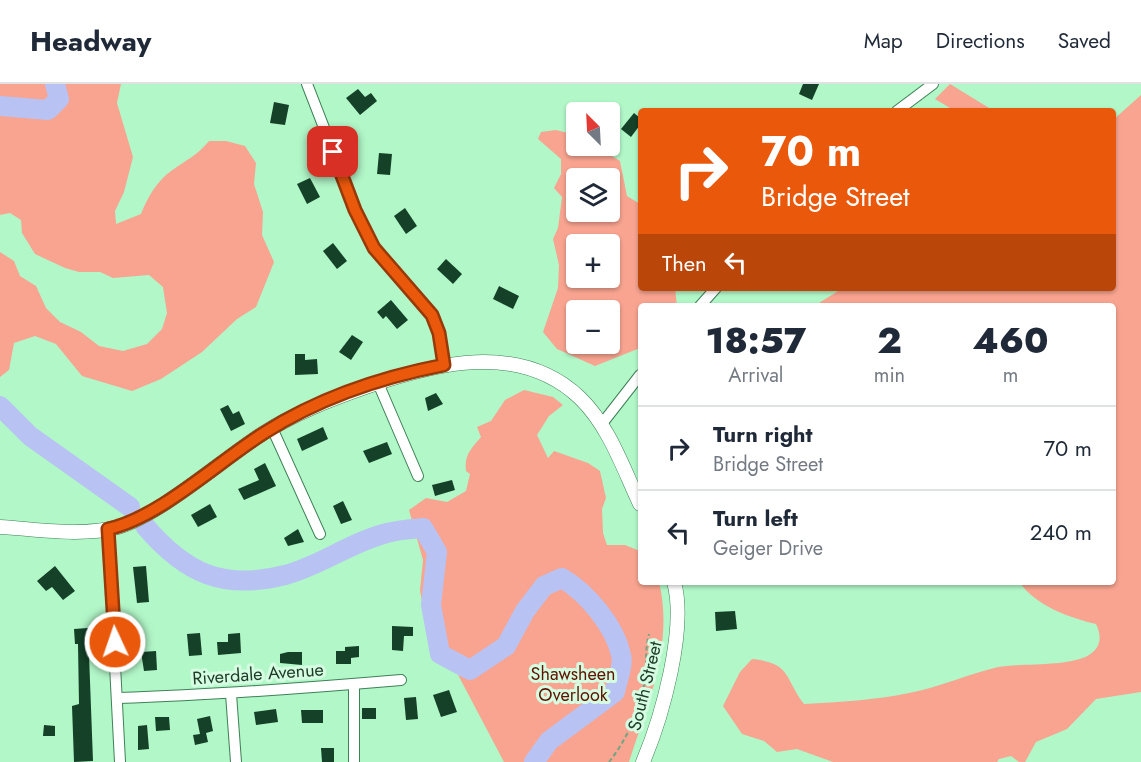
<!DOCTYPE html>
<html lang="en">
<head>
<meta charset="utf-8">
<style>
	body { margin:0; font-family:Jost,sans-serif; background:#f6f6f7; color:#1f2937; height:100vh; display:flex; flex-direction:column; font-size:22px; white-space:nowrap }
	* { box-sizing:border-box; margin:0 }
	p { font-size:20px; color:#747a83 }
	.icon { flex:none; width:33px; height:33px; fill:none; stroke:currentColor; stroke-width:2; stroke-linecap:round; stroke-linejoin:round }
	.map { position:relative; flex:1; overflow:hidden }
	.sheet { position:absolute; left:638px; top:219px; width:478px; height:282px; display:flex; flex-direction:column; background:#fff; border-radius:6px; box-shadow:0 2px 4px #0004 }
	.sheet>* { flex:none }
	.banner { position:absolute; left:638px; top:24px; width:478px; height:183px; border-radius:6px; box-shadow:0 2px 4px #0004; background:#ea580c; color:#fff; overflow:hidden }
	.needle { width:39px; rotate:336deg }
	.tools { position:absolute; left:566px; top:18px; display:grid; gap:12px }
	.tools a { display:grid; place-items:center; width:54px; height:54px; border-radius:6px; background:#fff; box-shadow:0 2px 4px #0004; font-size:30px }
	.pin { position:absolute; display:grid; place-items:center; width:51px; height:51px; color:#fff; margin:-26px; border-radius:12px; box-shadow:0 3px 9px #0006 }
	.me { position:absolute; width:66px; margin:-33px; rotate:357deg; stroke-linejoin:round; filter:drop-shadow(0 0 4px #0008) }
	.turn { display:flex; align-items:center; gap:21px; height:126px; padding:0 24px; font-size:27px }
	.turn .icon { width:78px; height:78px; stroke-width:2.5 }
	.turn b { display:block; font-size:42px; line-height:51px }
	.then { display:flex; align-items:center; height:57px; padding:0 24px; background:#0003; gap:12px; font-size:22px }
	.eta { display:flex; justify-content:space-evenly; align-items:center; height:102px; text-align:center }
	.eta b { font-size:36px; font-weight:800; line-height:42px }
	ul { padding:0; list-style:none }
	li { display:flex; align-items:center; gap:18px; height:84px; padding:0 24px; border-top:2px solid #e0e1e3 }
	li div { flex:1 }
	li b { display:block; font-size:22px }
	li em { font-style:normal }
	header { display:flex; align-items:center; gap:36px; box-sizing:border-box; height:84px; padding:0 30px; background:#fff; border-bottom:2px solid #e0e1e3 }
	header strong { font-size:28px }
	nav { display:flex; gap:33px; margin-inline-start:auto; font-size:21px }
	.map>svg:first-child { display:block }
	.green { fill:#f8a490; fill-rule:evenodd }
	.lines { fill:none; stroke-linecap:round; stroke-linejoin:round }
	.river { stroke:#b8c3f3; stroke-width:20 }
	.building { fill:#144127 }
	.minor-casing { stroke:#3e8057; stroke-width:12 }
	.tertiary-casing { stroke:#3e8057; stroke-width:15 }
	.path { stroke:#71a482; stroke-width:2; stroke-dasharray:4.5 3; stroke-linecap:butt }
	.minor { stroke:#fff; stroke-width:10 }
	.tertiary { stroke:#fff; stroke-width:14 }
	.route-casing { stroke:#983908; stroke-width:15 }
	.route { stroke:#ea580c; stroke-width:10 }
	.labels { text-anchor:middle; dominant-baseline:central; stroke-width:6; stroke-linejoin:round; paint-order:stroke }
	.street-label { font-size:18px; fill:#1d3927; stroke:#d5fde1 }
	.park-label { font-size:18px; fill:#601200; stroke:#d5fde1 }
</style>
</head>
<body>
<header>
<strong>Headway</strong>
<nav><a>Map</a><a>Directions</a><a>Saved</a></nav>
</header>
<div class="map">
<svg width="1141" height="678" viewBox="0 0 1141 678">
	<rect width="100%" height="100%" fill="#b2f7c8"/>
	<!-- green -->
	<g class="green">
		<path d="M0 0H121L117 19 133 73 124 108 115 127 116 140 141 130C147 114 157 97 171 87 186 76 198 71 209 57H226L245 62 256 79 254 100 263 128 262 151 274 178 256 223 237 235 202 268 161 295 132 307 82 292 56 260 35 252 14 259 9 286 0 293V168L14 177 20 192 36 202 46 224 60 238 81 248 99 262 123 267 147 260 162 245 167 229 163 203 149 191 113 194 100 188H79L65 184 35 170 22 149 21 136 10 129 0 131Z"/>
		<path d="M950 0 994 27H955L935 15Z"/>
		<path d="M1141 11V608L1096 615 1067 645 1036 658 1025 678H1019L1011 672 999 675 997 678H833L797 665 777 668 764 657 742 650 723 622 740 588 752 575C792 579 784 594 804 620 840 618 875 616 909 609 940 603 968 590 998 583 1020 579 1070 583 1089 571 1101 564 1102 552 1096 540 1067 533 1037 522 1019 498H1113V222H814L843 204H1113V36Z"/>
		<path d="M556 46 576 51V62H596L620 77 627 112 640 120V204H675L677 222H640V264L595 282 557 265 543 248 558 204 559 181 553 155 558 144 562 113 554 104 561 90V75L538 55 541 48ZM576 94H609V128H576ZM576 160H609V194H576ZM576 226H609V260H576Z"/>
		<path d="M524 306 553 313 563 321 549 332 537 351 548 374 554 367 588 379 600 387 606 414 602 425 603 449 607 461H625L640 467V498H659C674 560 648 619 629 678H504L456 587 429 556 420 506 423 476 409 426 426 414 447 418 466 407 470 390 466 387C464 371 471 365 481 353L477 343 491 337 505 316Z"/>
	</g>
	<g class="lines">
		<!-- river -->
		<g class="river">
			<path d="M0 22 48 26 59 15 55 0"/>
			<path d="M0 322 30 352 130 423"/>
			<path d="M145 442C185 489 223 507 285 491 320 482 351 458 387 449 398 446 411 445 423 444L437 468 431 521 440 570 470 586 506 562 525 527 544 502 562 494C587 509 615 542 621 571 624 580 617 597 615 608L549 657 534 678"/>
		</g>
	</g>
	<!-- building -->
	<g class="building">
		<path d="M803 0H819L812 16 799 10Z"/>
		<path d="M358 5 365 13 371 9 377 17 360 31 346 14Z"/>
		<path d="M274 18 289 21 285 41 270 39Z"/>
		<path d="M634 29 640 34V41L631 53 621 45Z"/>
		<path d="M379 69 392 70 390 91 377 90Z"/>
		<path d="M310 94 320 113 307 120 297 100Z"/>
		<path d="M405 124 417 142 406 150 394 132Z"/>
		<path d="M333 159 347 177 337 185 323 167Z"/>
		<path d="M446 175 462 190 453 200 437 185Z"/>
		<path d="M499 202 519 212 513 225 493 215Z"/>
		<path d="M391 216 408 236 397 245 386 232 383 235 377 228Z"/>
		<path d="M352 251 363 258 351 276 339 268Z"/>
		<path d="M295 270H305V276L317 275 318 290 295 291Z"/>
		<path d="M436 309 443 320 428 327 425 314Z"/>
		<path d="M228 321 233 330 239 327 245 340 231 347 220 325Z"/>
		<path d="M323 343 328 355 302 367 297 355Z"/>
		<path d="M387 358 392 370 369 379 363 367Z"/>
		<path d="M265 379 276 402 244 416 238 405 259 396 254 385Z"/>
		<path d="M452 396 455 406 435 412 432 401Z"/>
		<path d="M343 417 352 436 341 440 333 422Z"/>
		<path d="M210 420 217 433 198 443 191 431Z"/>
		<path d="M298 445 304 458 288 462 284 454Z"/>
		<path d="M55 482 75 507 63 516 52 503 46 507 37 497Z"/>
		<path d="M146 482 149 518 137 519 133 483Z"/>
		<path d="M735 527 737 545 716 547 715 528Z"/>
		<path d="M392 542 413 543V552H404L403 567 392 566Z"/>
		<path d="M88 544 93 677 74 678 72 622 79 620 78 560H75L74 545Z"/>
		<path d="M200 549 202 571 189 572 187 550Z"/>
		<path d="M240 549 241 569 218 571 217 558H228V550Z"/>
		<path d="M359 562V573L351 574V580H336V567H345V563Z"/>
		<path d="M156 567 157 586 144 587 141 568Z"/>
		<path d="M288 568H302V581L280 579V570Z"/>
		<path d="M449 606 457 628 441 633 433 611Z"/>
		<path d="M416 613 418 635 406 636 404 614Z"/>
		<rect x="362" y="624" width="14" height="11"/>
		<path d="M276 625 278 638 256 641 254 628Z"/>
		<path d="M301 626H323V639H302Z"/>
		<path d="M210 632 213 647 206 649 208 658 195 661 193 651 200 650 197 635Z"/>
		<path d="M155 633H169L170 646 156 647Z"/>
		<path d="M44 641 55 642V652H43Z"/>
		<path d="M147 641 149 665 138 666V642Z"/>
		<path d="M321 664H334V678H322Z"/>
	</g>
	<g class="lines">
		<!-- minor casing -->
		<g class="minor-casing">
			<g id="minor">
				<path d="M307 0 361 139 374 164 432 232 439 249 444 281"/>
				<path d="M897 27 933 0"/>
				<path d="M700 222 716 204"/>
				<path d="M378 299 418 392"/>
				<path d="M601 341 640 291"/>
				<path d="M272 344 320 450"/>
				<path d="M108 445 120 678"/>
				<path d="M231 610 236 678"/>
				<path d="M118 614C213 611 307 604 401 596"/>
				<path d="M354 678V600"/>
			</g>
		</g>
		<!-- tertiary casing -->
		<g class="tertiary-casing">
			<g id="tertiary">
				<path d="M0 443C37 445 81 453 118 443 160 431 223 375 262 350 295 329 329 316 366 303 435 279 520 257 580 314 609 342 623 384 640 420"/>
				<path d="M643 678C662 633 687 545 674 498"/>
			</g>
		</g>
		<!-- path -->
		<path class="path" d="M609 678C629 653 645 616 646 583 646 571 646 562 649 550"/>
		<!-- minor -->
		<use href="#minor" class="minor"/>
		<!-- tertiary -->
		<use href="#tertiary" class="tertiary"/>
	</g>
	<g class="lines">
		<!-- route casing -->
		<g class="route-casing">
			<path id="route" d="M115 558 108 445C159 434 218 378 264 349 317 315 382 293 444 281L439 249 432 231 374 164 355 126 333 68"/>
		</g>
		<!-- route -->
		<use href="#route" class="route"/>
	</g>
	<g class="labels">
		<!-- street labels -->
		<g class="street-label">
			<text transform="translate(258 590) rotate(-4)">Riverdale Avenue</text>
			<text transform="translate(645 602) rotate(-76)">South Street</text>
		</g>
		<!-- park labels -->
		<g class="park-label">
			<text x="573" y="590">Shawsheen<tspan x="573" dy="21">Overlook</tspan></text>
		</g>
	</g>
</svg>
<div class="tools">
<a><svg class="needle" viewBox="-14 -14 28 28"><path d="M0-13l5 13h-10z" fill="#e53935"/><path d="M0 13l5-13h-10z" fill="#747a83"/></svg></a>
<a><svg class="icon" aria-label="layers" viewBox="0 0 24 24"><path d="M12 4l9 5-9 5-9-5zM3 14l9 5 9-5"/></svg></a>
<a>+</a>
<a>−</a>
</div>
<div class="pin" style="left:333px;top:68px;background:#d93025"><svg class="icon" aria-label="arrive" viewBox="0 0 24 24"><path d="M6 21V4h12l-3 4 3 4H6"/></svg></div>
<svg class="me" style="left:115px;top:558px" viewBox="-20 -20 40 40"><circle r="17" fill="#ea580c" stroke="#fff" stroke-width="3"/><path d="M0-11L8 9 0 5-8 9z" fill="#fff"/></svg>
<div class="banner">
<div class="turn"><svg class="icon" aria-label="right" viewBox="0 0 24 24"><path d="M7 20v-9h11M14 6l5 5-5 5"/></svg><div><b>70 m</b>Bridge Street</div></div>
<div class="then">Then<svg class="icon" aria-label="left" viewBox="0 0 24 24"><path d="M17 20v-9H6M10 6l-5 5 5 5"/></svg></div>
</div>
<section class="sheet">
<div class="eta">
<div><b>18:57</b><p>Arrival</p></div>
<div><b>2</b><p>min</p></div>
<div><b>460</b><p>m</p></div>
</div>
<ul>
<li><svg class="icon" aria-label="right" viewBox="0 0 24 24"><path d="M7 20v-9h11M14 6l5 5-5 5"/></svg><div><b>Turn right</b><p>Bridge Street</p></div><em>70 m</em></li>
<li><svg class="icon" aria-label="left" viewBox="0 0 24 24"><path d="M17 20v-9H6M10 6l-5 5 5 5"/></svg><div><b>Turn left</b><p>Geiger Drive</p></div><em>240 m</em></li>
</ul>
</section>
</div>
</body>
</html>
